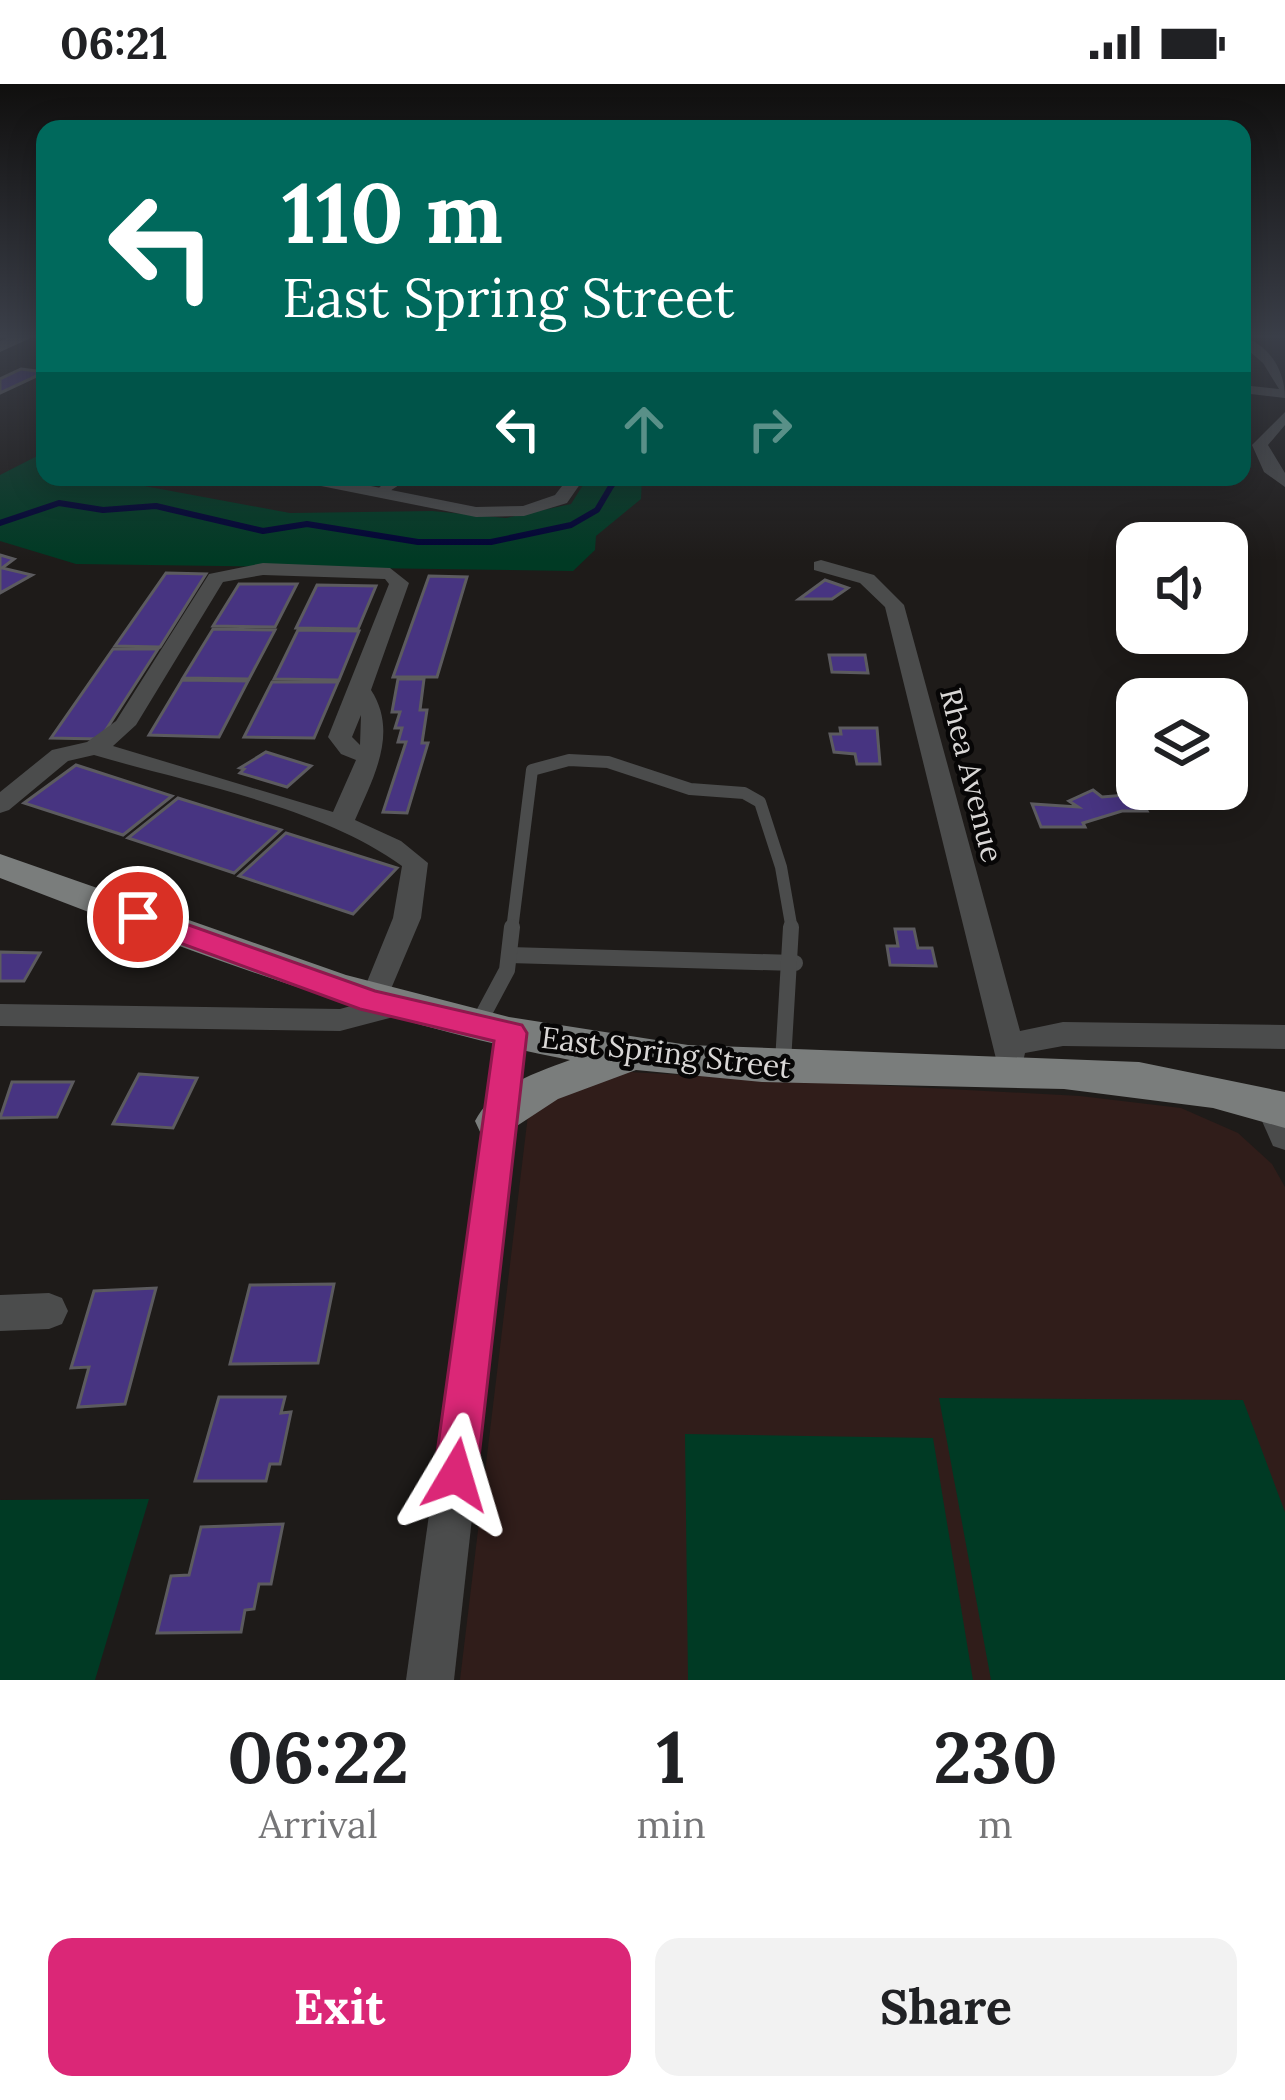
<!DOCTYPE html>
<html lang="en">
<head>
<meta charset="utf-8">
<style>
	body { margin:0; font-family:Lora,serif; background:#f2f2f2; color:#202124; height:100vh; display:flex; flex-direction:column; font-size:45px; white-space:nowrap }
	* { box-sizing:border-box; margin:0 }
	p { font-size:39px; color:#757577 }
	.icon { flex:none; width:66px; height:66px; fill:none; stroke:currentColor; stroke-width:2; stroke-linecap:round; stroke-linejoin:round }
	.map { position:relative; height:1596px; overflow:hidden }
	.sheet { display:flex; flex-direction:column; background:#fff; flex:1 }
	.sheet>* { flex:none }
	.banner { position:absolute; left:36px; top:36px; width:1215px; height:366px; border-radius:24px; box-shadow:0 6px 30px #0003; background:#00695c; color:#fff; overflow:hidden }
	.fabs { position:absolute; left:1116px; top:438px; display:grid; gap:24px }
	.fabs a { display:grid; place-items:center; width:132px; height:132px; border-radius:24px; background:#fff; box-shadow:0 6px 30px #0003; font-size:60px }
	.pin { position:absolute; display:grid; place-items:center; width:102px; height:102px; color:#fff; margin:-51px; border:6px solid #fff; border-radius:50%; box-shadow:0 3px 12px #0007 }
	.me { position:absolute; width:132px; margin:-66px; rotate:7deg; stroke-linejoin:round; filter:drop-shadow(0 0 9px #0008) }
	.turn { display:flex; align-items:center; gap:42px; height:252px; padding:0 48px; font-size:54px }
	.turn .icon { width:156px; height:156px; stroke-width:2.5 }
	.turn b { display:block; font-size:84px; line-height:102px }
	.lanes { display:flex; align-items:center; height:114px; padding:0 48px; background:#0003; justify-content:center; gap:60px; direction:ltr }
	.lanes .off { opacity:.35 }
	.eta { display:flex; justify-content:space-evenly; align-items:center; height:204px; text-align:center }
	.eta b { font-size:72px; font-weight:700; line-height:84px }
	.button { display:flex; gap:24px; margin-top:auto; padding:24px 48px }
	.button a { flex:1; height:138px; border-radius:24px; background:#db2777; color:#fff; font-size:48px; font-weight:700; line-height:138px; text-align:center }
	.button a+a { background:#f2f2f2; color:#202124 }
	.status { display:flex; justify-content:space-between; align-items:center; height:84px; padding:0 60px; background:#fff; direction:ltr }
	.status svg { height:33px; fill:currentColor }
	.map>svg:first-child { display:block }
	.education { fill:#301d1a }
	.green { fill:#003a24 }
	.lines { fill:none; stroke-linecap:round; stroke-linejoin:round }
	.stream-far1 { stroke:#000335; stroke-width:4.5 }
	.stream { stroke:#000335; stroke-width:6 }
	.building { fill:#473481; stroke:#5c5b5f; stroke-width:3 }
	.lane-far3 { stroke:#4b4c4c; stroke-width:8 }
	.lane-far2 { stroke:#4b4c4c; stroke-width:9 }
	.lane-far1 { stroke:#4b4c4c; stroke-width:12 }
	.lane { stroke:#4b4c4c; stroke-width:16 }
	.street { fill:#4b4c4c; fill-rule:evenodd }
	.secondary { fill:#656867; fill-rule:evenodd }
	.primary { fill:#7a7d7c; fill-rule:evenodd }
	.route { fill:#db2777; stroke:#8e194d; stroke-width:3 }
	.labels { text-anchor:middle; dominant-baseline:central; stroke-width:9; stroke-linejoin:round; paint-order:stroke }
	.street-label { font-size:30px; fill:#d9d7d6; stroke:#070606 }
</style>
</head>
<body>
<div class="status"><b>06:21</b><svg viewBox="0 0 49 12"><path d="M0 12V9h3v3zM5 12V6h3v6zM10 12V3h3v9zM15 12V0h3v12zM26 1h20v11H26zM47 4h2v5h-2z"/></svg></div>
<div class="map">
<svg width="1285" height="1596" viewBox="0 0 1285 1596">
	<rect width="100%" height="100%" fill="#1e1b19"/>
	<!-- education -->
	<path class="education" d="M629 988 1080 1012 1181 1024 1238 1049 1272 1080 1285 1103V1596H460L528 1031 554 1005Z"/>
	<!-- green -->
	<g class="green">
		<path d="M45 368V393H96L290 429 432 427 506 434 571 420 588 393H642L641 415 596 452 595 466 573 487 76 480 0 457V391Z"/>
		<path d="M939 1314 1243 1316 1285 1428V1596H991Z"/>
		<path d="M685 1350 933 1354 973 1596H688Z"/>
		<path d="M149 1415 95 1596H0V1416Z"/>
	</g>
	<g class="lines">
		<!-- stream-far1 -->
		<path class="stream-far1" d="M612 402 617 393"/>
		<!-- stream -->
		<path class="stream" d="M0 439 59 419 103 426 156 422 263 447 307 440 418 458H491L571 441 597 426 613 399"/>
	</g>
	<!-- building -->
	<g class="building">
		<path d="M21 285 45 288 0 309V295Z"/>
		<path d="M0 471 14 475 2 484 32 491 0 509Z"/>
		<path d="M166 489 206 490 160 563 115 562Z"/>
		<path d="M429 492 467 493 437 593H393Z"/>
		<path d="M825 496 848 504 832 515H799Z"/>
		<path d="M239 500H297L275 543 213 542Z"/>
		<path d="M317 501 376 502 358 545 296 544Z"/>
		<path d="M213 545 275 546 249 595 183 594Z"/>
		<path d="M298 546 359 547 339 596 274 595Z"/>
		<path d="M113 565H158L100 655 51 654Z"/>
		<path d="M829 571H865L868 589 832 588Z"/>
		<path d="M398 595H424L420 626H427L422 659H428L407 729 383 728 406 658H398L402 644H395L400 628H392Z"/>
		<path d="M182 596 248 597 219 653 149 651Z"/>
		<path d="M272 598H338L314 654 244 653Z"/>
		<path d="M840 644H877L880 680H857L855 670 834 668 830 650H841Z"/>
		<path d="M266 668 311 682 287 703 240 689 244 685 240 684Z"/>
		<path d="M76 681 172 712 123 751 24 719Z"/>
		<path d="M1093 706 1102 713 1138 710 1147 727H1122L1083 739 1085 743H1041L1032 720 1078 723 1069 717Z"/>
		<path d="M178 714 281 746 234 789 128 754Z"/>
		<path d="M286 749 397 784 353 830 239 792Z"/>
		<path d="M895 845H914L918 864H932L936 882 890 881 887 862H898Z"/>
		<path d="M0 868 40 869 24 897H0Z"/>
		<path d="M139 990 197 994 173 1044 113 1040Z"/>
		<path d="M12 998H73L57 1033 0 1034Z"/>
		<path d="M334 1200 318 1279 230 1280 250 1201Z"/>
		<path d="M156 1204 125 1320 78 1323 89 1283 71 1284 94 1207Z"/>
		<path d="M219 1313H285L281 1329 291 1328 280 1380H270L266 1397H195Z"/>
		<path d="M283 1440 271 1500H259L254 1525 245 1526 241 1548 157 1549 171 1492 189 1491 201 1443Z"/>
	</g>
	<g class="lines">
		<!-- lane-far3 -->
		<path class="lane-far3" d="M389 402 404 393"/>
		<!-- lane-far2 -->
		<path class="lane-far2" d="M383 406 394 399"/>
		<!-- lane-far1 -->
		<path class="lane-far1" d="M512 846 532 686 569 676 608 678 690 705 744 709 760 718 781 783 792 846"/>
		<!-- lane -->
		<g class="lane">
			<path d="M509 871 795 879"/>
			<path d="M477 942 507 886 512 843"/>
			<path d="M783 978 791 843"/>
		</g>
		<!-- street -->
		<g class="street">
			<path d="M1242 252C1269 261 1285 286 1285 314L1242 309V301L1279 305 1263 279 1242 261Z"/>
			<path d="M1285 328V341L1268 361 1285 389V403L1264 388 1252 361Z"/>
			<path d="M106 393H326L476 423 523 422 555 411 569 393H585L567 419 524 432 476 433 321 402 114 398Z"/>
			<path d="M821 476 874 491 904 521 1020 947 1063 938 1285 941V965L1063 962 1025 969 1021 987 1010 990 999 987 885 523 860 499 814 486V478Z"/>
			<path d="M263 479 390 484 409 499 371 606C399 649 373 694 355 736L401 757 428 779 421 834 388 912 401 915 405 923 401 931 340 947 0 942V920L340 925 358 920 393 834 402 782C320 722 192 700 94 671L68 677 9 726 0 729V708L52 666 87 658 116 637 209 490ZM263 491 385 495 389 500 328 653 341 670 356 676 333 728 113 662 136 641 223 498ZM361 631 360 661 352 653Z"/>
			<path d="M511 937 522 941 526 949 454 1596H406L496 949 500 941Z"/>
			<path d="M1271 1008 1285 1016V1066L1273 1062 1255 1021 1259 1012Z"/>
			<path d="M49 1209 62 1214 68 1227 62 1240 49 1245 0 1247V1211Z"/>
		</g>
		<!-- secondary -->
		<path class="secondary" d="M12 252H35L0 268V257Z"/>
		<!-- primary -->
		<path class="primary" d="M0 770 346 891 509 933 688 961 1139 978 1285 1008V1044L1213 1024 1064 1005 762 998 636 986 558 1015 497 1055 481 1050 475 1037C492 1003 537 988 570 976 373 938 187 866 0 794Z"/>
	</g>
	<!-- sky -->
	<linearGradient id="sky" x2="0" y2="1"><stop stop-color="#100f0e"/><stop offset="0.53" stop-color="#3b3f49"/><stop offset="1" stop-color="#3b3f49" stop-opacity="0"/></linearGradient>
	<rect width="1285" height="476" fill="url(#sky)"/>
	<!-- route -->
	<path class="route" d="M138 823 375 907 522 941 527 949 477 1391 471 1406 456 1413 441 1406 434 1391 494 957 360 925 128 840V826Z"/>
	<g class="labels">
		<!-- street labels -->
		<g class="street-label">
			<text transform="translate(972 691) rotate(76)">Rhea Avenue</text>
			<text transform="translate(666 968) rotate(7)">East Spring Street</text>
		</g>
	</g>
</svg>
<div class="fabs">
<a><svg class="icon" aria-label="sound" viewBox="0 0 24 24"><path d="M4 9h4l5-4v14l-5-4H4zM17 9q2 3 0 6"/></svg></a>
<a><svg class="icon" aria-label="layers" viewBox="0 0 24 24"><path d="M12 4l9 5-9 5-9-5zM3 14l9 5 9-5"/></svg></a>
</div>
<div class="pin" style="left:138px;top:833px;background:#d93025"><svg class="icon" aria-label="arrive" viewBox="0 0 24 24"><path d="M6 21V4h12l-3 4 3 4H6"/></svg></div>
<svg class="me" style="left:456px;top:1391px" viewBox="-20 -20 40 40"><path d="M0-17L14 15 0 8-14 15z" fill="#db2777" stroke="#fff" stroke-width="4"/></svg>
<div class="banner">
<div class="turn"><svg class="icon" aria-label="left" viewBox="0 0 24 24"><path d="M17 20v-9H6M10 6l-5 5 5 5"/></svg><div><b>110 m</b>East Spring Street</div></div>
<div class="lanes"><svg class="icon" aria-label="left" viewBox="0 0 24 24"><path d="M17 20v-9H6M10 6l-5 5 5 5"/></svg><svg class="icon off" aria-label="ahead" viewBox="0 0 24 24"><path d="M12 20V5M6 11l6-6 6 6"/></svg><svg class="icon off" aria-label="right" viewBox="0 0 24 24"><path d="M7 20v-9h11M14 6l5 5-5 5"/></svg></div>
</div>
</div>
<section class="sheet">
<div class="eta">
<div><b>06:22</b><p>Arrival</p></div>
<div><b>1</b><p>min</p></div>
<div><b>230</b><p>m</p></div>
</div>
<div class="button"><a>Exit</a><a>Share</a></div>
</section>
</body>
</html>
